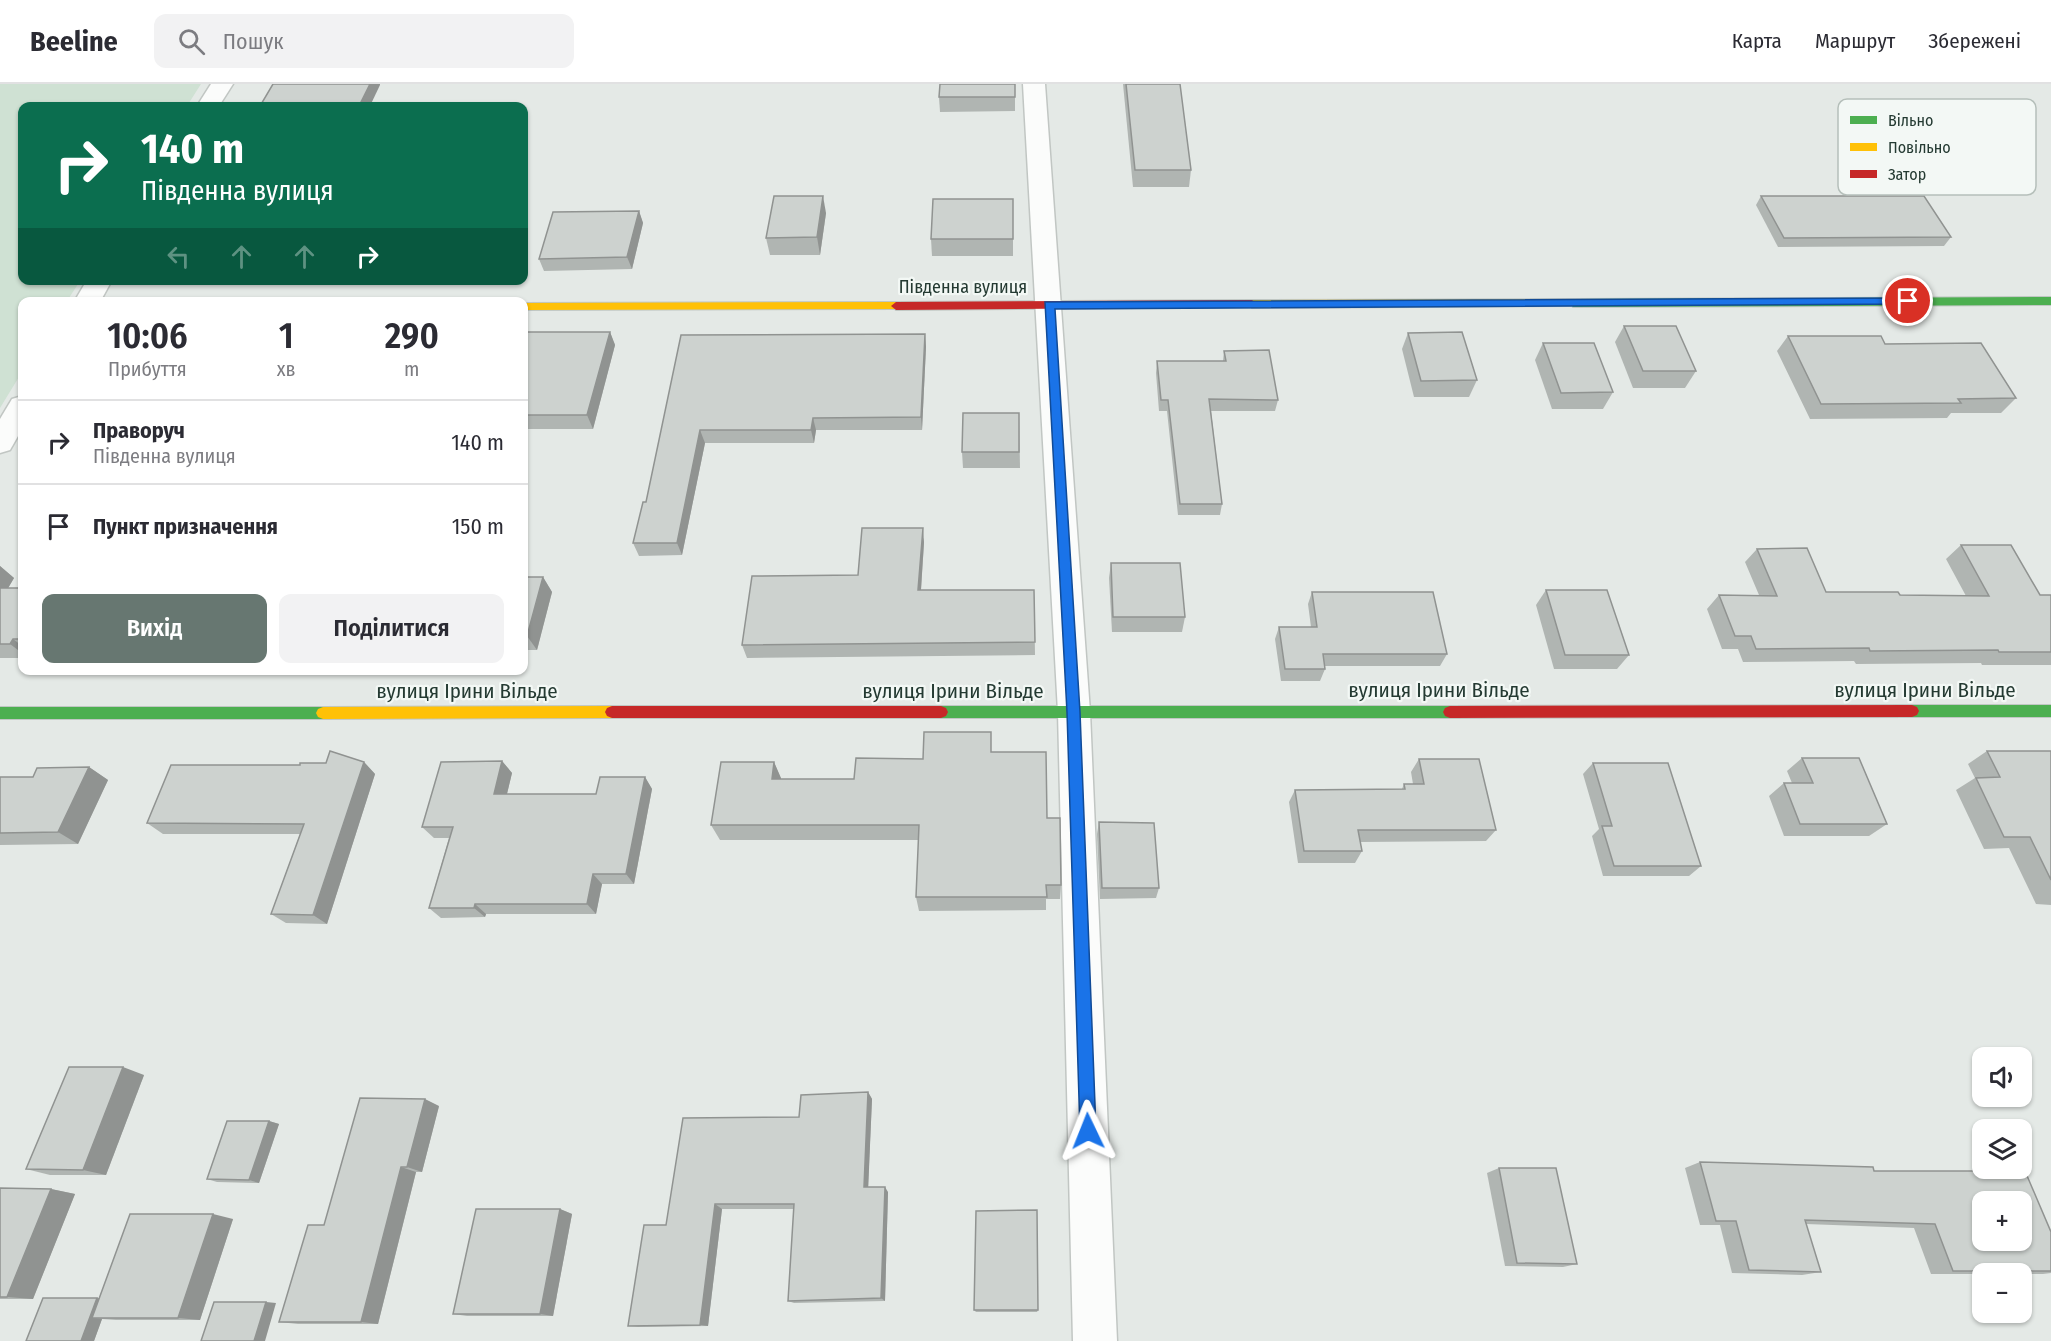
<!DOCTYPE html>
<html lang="uk">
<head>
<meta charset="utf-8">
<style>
	body { margin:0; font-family:"Fira Sans Condensed",sans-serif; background:#f2f2f3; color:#2b2b33; height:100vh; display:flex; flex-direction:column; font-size:22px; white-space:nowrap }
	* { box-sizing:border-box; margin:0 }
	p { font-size:20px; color:#7c7c81 }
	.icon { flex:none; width:33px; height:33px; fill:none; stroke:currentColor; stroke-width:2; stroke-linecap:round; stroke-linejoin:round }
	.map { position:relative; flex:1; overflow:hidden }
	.panel { position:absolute; left:18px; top:213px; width:510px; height:378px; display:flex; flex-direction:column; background:#fff; border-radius:12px; box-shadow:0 2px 4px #0004 }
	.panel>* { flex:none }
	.hud { position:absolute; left:18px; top:18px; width:510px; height:183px; border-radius:12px; box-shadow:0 2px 4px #0004; background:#0b6e4f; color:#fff; overflow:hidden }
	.controls { position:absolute; left:1972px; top:963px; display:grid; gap:12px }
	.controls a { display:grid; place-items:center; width:60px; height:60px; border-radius:12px; background:#fff; box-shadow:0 2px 4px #0004; font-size:30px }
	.pin { position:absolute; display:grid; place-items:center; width:51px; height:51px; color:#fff; margin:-26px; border:3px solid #fff; border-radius:50%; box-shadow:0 2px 6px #0007 }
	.me { position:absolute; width:66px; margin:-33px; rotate:358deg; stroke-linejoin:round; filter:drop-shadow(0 0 4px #0008) }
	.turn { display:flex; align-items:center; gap:21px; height:126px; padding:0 24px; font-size:27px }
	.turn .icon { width:78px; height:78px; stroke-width:2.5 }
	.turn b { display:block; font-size:42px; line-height:51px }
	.lanes { display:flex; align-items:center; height:57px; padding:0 24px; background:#0003; justify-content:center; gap:30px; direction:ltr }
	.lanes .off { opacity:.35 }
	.eta { display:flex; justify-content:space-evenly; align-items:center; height:102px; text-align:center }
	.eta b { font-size:36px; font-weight:600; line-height:42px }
	.action { display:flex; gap:12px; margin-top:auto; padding:12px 24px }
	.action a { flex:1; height:69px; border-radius:12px; background:#677771; color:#fff; font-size:24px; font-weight:600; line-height:69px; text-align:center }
	.action a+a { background:#f2f2f3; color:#2b2b33 }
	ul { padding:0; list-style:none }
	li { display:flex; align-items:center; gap:18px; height:84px; padding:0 24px; border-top:2px solid #e1e1e2 }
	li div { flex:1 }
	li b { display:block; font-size:22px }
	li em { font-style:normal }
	header { display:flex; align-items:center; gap:36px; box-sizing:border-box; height:84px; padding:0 30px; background:#fff; border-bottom:2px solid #e1e1e2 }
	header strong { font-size:28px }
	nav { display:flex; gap:33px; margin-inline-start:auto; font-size:21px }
	.search { width:420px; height:54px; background:#f2f2f3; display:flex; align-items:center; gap:15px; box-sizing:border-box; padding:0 21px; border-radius:12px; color:#7c7c81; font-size:22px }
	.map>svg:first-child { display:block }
	.green { fill:#cfe1d3 }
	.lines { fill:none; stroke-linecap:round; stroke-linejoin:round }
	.street-casing { stroke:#c1c6c3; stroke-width:3 }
	.fast-casing { stroke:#c0c7c3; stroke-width:2 }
	.slow-casing { stroke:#c0c7c3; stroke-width:2 }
	.jam-casing { stroke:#c0c7c3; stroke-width:2 }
	.street { fill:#fbfcfb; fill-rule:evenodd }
	.fast { fill:#4caf50; fill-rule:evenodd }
	.slow { fill:#ffc107; fill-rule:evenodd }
	.jam { fill:#c62828; fill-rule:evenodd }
	.wall { fill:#b0b5b2 }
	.shaded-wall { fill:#909391 }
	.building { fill:#cdd2cf; stroke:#909391; stroke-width:1.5; fill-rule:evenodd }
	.route { fill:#1a73e8; stroke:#114b97; stroke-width:1.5 }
	.labels { text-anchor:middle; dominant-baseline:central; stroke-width:4.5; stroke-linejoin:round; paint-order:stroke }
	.far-street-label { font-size:18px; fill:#243a32; stroke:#f3f8f5 }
	.street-label { font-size:21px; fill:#243a32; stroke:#f3f8f5 }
	.key { fill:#f3f8f5; stroke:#b5bfba; stroke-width:1.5 }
	.key-label { font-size:16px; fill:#243a32 }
</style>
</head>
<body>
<header>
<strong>Beeline</strong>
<div class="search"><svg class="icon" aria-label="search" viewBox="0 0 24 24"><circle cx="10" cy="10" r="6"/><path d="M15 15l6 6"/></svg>Пошук</div>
<nav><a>Карта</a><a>Маршрут</a><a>Збережені</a></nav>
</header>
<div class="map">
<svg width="2051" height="1257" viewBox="0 0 2051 1257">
	<rect width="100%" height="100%" fill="#e4e9e6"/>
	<!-- green -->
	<path class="green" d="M0 0H201L187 22H22V196L80 197 67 217 22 218V288L0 324Z"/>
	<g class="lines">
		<!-- street casing -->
		<g class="street-casing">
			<g id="street">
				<path d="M211 0H233L219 22H197Z"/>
				<path d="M1023 0H1045L1090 628 1117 1257H1073L1058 628Z"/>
				<path d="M87 196H112L100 218H74Z"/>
				<path d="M22 312V345L10 366 0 369V335L12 315Z"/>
			</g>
		</g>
		<!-- fast casing -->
		<g class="fast-casing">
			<g id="fast">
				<path d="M2051 213V221L1573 223 1568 219 1573 215Z"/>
				<path d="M1912 621H2051V633H1912L1907 631 1905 627 1907 623Z"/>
				<path d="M941 622H1450L1455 624 1457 628 1455 632 1450 634H941L936 632 934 628 936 624Z"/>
				<path d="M0 623H323L328 625 330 629 328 633 323 635H0Z"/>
			</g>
		</g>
		<!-- slow casing -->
		<g class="slow-casing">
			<g id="slow">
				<path d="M1573 215 1578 219 1577 222 1252 224 1247 220 1252 216Z"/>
				<path d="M896 218 901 222 900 225 524 226V219Z"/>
				<path d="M612 622 617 624 619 628 617 632 612 634 323 635 318 633 316 629 318 625 323 623Z"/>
			</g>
		</g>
		<!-- jam casing -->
		<g class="jam-casing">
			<g id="jam">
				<path d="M1252 216 1257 220 1256 223 896 226 891 222 896 218Z"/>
				<path d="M1912 621 1917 623 1919 627 1917 631 1912 633 1450 634 1445 632 1443 628 1445 624 1450 622Z"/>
				<path d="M612 622H941L946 624 948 628 946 632 941 634H612L607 632 605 628 607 624Z"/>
			</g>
		</g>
		<!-- street -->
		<use href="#street" class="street"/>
		<!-- fast -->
		<use href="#fast" class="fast"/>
		<!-- slow -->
		<use href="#slow" class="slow"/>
		<!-- jam -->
		<use href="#jam" class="jam"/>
	</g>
	<!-- wall -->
	<g class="wall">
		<path d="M1015 0V27L940 28 939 13Z"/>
		<path d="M1123 0H1180L1191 86 1189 103H1133Z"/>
		<path d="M1761 112 1951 153 1944 162 1778 163 1756 121Z"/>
		<path d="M1013 115V172H932L931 155Z"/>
		<path d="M639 127 643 139 632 185 544 187 539 175Z"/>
		<path d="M826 129 820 171H770L766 154Z"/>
		<path d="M1624 242 1696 287 1685 304H1633L1615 258Z"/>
		<path d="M524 248H610L615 261 593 345H524Z"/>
		<path d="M1408 249 1477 296 1469 313H1414L1402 265Z"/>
		<path d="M925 250 926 263 922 346H816L814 359H705L682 471 639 472 633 459 646 418 681 251Z"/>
		<path d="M1788 252 1885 260 2016 314 2001 329H1951L1947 334 1810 335 1777 267Z"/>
		<path d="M1543 259 1613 308 1603 325H1552L1535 276Z"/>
		<path d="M1224 267 1278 316 1275 327H1211L1222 420 1220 431H1178L1167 327H1159L1156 289 1157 277H1223Z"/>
		<path d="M1019 329 1020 384H963L962 368Z"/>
		<path d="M924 458 921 506H1034L1035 571 747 574 742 561 858 491Z"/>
		<path d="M1961 461 2040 511H2051V581H1982L1981 579 1856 580 1854 577 1743 578 1738 565H1722L1707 525 1719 511H1759L1745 478 1757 465 1826 508 1900 511 1966 512 1946 475Z"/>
		<path d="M1111 479 1185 533 1182 548H1112L1109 494Z"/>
		<path d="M0 482 14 494 8 504H22V574H0Z"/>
		<path d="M524 493H543L552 508 537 566H524Z"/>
		<path d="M1546 506 1629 571 1617 585H1554L1536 521Z"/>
		<path d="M1312 508 1447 570 1440 582H1324L1325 585 1320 597H1281L1275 555 1279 543H1311L1308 520Z"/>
		<path d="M1987 667H2051V821L2036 820 2009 764 1984 765 1956 706 1975 694 1968 680Z"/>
		<path d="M992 668 1047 734 1061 801 1060 815H1046V826L919 827 916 813 919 756H720L711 741 774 678 781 695H854L923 675Z"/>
		<path d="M1802 674 1887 740 1869 752H1784L1769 712 1784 699H1792L1787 687Z"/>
		<path d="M1419 675 1496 746 1486 757 1360 758 1362 767 1355 779H1298L1289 718 1295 706 1402 705 1404 700H1413L1411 688Z"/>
		<path d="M502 677 512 689 507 710H596L645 693 652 705 634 800H602L596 830H486L485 833 441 834 429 824 449 754H434L422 743Z"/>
		<path d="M364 678 375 690 327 840 286 839 271 830 300 750H163L147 739 300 681Z"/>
		<path d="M1593 679 1701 782 1689 792H1603L1592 752 1599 745 1583 690Z"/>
		<path d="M89 683 108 696 78 760 0 761V693H33Z"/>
		<path d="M1099 738 1159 804 1156 814 1100 815 1097 750Z"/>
		<path d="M144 991 106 1091H50L26 1085Z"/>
		<path d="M868 1008 872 1015 868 1103 888 1108 885 1217 794 1219 788 1217 794 1125H722L708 1242 638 1243 628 1242 666 1141 799 1033Z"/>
		<path d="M439 1022 422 1088H416L378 1240H298L279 1238 324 1141Z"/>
		<path d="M269 1037 279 1040 259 1099 217 1098 207 1095Z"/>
		<path d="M1700 1078 1874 1087 2051 1148V1189L2043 1190H1931L1914 1144 1806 1140 1821 1188 1802 1191 1732 1189 1720 1141H1700L1685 1084Z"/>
		<path d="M1499 1084 1577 1180 1563 1183 1505 1182 1487 1089Z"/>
		<path d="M0 1104 51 1105 75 1110 33 1215H0Z"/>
		<path d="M560 1125 572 1130 553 1232H467L453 1230Z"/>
		<path d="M233 1135 200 1236H116L102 1235 94 1257H26Z"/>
		<path d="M974 1226H1038L1037 1228H976Z"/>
	</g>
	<!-- shaded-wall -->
	<g class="shaded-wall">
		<path d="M370 0H380V1L370 22H359Z"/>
		<path d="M823 112 826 129 820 171 817 153Z"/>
		<path d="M639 127 643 139 632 185 627 173Z"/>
		<path d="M610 248 615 261 593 345 587 331Z"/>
		<path d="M925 250 926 263 922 346 921 333Z"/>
		<path d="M813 334 816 346 814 359 811 346Z"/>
		<path d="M700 346 705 359 682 471 677 459Z"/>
		<path d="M923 444 924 458 920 520 918 506Z"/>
		<path d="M0 482 14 494 0 518Z"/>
		<path d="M543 493 552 508 537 566 527 552Z"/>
		<path d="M13 555 22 562V569L10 560Z"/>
		<path d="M502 677 512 689 504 722 494 710Z"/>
		<path d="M364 678 375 690 327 840 313 831Z"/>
		<path d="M774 678 781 694 779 711 772 695Z"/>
		<path d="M89 683 108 696 78 760 58 748Z"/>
		<path d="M645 693 652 705 634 800 626 790Z"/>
		<path d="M593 790 602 800 596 830 587 820Z"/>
		<path d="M475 820 486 830 485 833 474 824Z"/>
		<path d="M123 983 144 991 106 1091 83 1086Z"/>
		<path d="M868 1008 872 1015 868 1108 864 1103Z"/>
		<path d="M425 1015 439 1022 422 1088 407 1083Z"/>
		<path d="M269 1037 279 1040 259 1099 249 1096Z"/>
		<path d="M401 1083 416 1088 378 1240 361 1238Z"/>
		<path d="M885 1103 888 1108 885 1217 881 1214Z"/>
		<path d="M51 1105 75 1110 33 1215 7 1213Z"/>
		<path d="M715 1120 722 1125 708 1242 700 1241Z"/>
		<path d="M560 1125 572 1130 553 1232 540 1230Z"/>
		<path d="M213 1130 233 1135 200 1236 178 1234Z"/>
		<path d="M97 1214 109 1216 92 1234 102 1235 94 1257H81Z"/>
		<path d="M266 1218 276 1219 265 1257H254Z"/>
	</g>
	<!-- building -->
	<g class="building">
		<path d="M273 0H370L359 22H260Z"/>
		<path d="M940 0H1015V13H939Z"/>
		<path d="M1126 0H1180L1191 86H1135Z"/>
		<path d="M774 112H823L817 153 766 154Z"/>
		<path d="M1761 112H1924L1951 153 1784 154Z"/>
		<path d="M933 115H1013V155H931Z"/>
		<path d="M639 127 627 173 539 175 553 128Z"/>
		<path d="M1624 242H1676L1696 287H1643Z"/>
		<path d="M524 248H610L587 331H524Z"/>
		<path d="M1462 248 1477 296 1421 297 1408 249Z"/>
		<path d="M925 250 921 333 813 334 811 346H700L677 459H633L643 418H646L681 251Z"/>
		<path d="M1788 252H1881L1885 260 1981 259 2016 314 1958 315 1961 319 1821 320Z"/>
		<path d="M1543 259H1594L1613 308 1561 309Z"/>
		<path d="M1269 266 1278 316 1209 315 1222 420H1180L1168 316H1161L1157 277H1226L1224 267Z"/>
		<path d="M963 329H1019V368H962Z"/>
		<path d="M862 444H923L918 506H1034L1035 558 742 561 752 492 858 491Z"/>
		<path d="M1961 461H2011L2040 511H2051V568H1999L1998 566 1870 567 1869 564 1756 565 1751 552H1735L1719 511 1777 512 1757 465 1807 464 1826 508H1898L1900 511 1989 512Z"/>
		<path d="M1111 479H1180L1185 533H1113Z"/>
		<path d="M524 493H543L527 552H524Z"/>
		<path d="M0 504H22V555H13L10 560H0Z"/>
		<path d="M1546 506H1607L1629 571H1565Z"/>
		<path d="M1312 508H1433L1447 570H1323L1325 585H1285L1279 543H1317Z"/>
		<path d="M924 648H991V668H1046L1047 734H1060L1061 801H1046L1047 813H916L919 741H711L721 678H774L772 695H854L856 674 923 675Z"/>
		<path d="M330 667 364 678 313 831 271 830 304 740 147 739 171 681H300V679H326Z"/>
		<path d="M1987 667H2051V796L2030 753H2004L1976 694 2000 693Z"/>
		<path d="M1802 674H1859L1887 740H1800L1784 699H1813Z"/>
		<path d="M1419 675H1479L1496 746H1358L1362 767H1304L1295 706 1405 705 1404 700H1424Z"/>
		<path d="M502 677 494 710H596L600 693H645L626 790H593L587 820H475L474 824H429L453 743H422L441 678Z"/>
		<path d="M1593 679H1668L1701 782H1614L1602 742H1612Z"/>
		<path d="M89 683 58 748 0 749V693H33L37 684Z"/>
		<path d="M1099 738 1154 739 1159 804H1102Z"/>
		<path d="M69 983H123L83 1086 26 1085Z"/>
		<path d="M868 1008 864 1103H885L881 1214 788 1217 794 1120H715L700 1241 628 1242 644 1141H666L683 1034 799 1033 801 1011Z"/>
		<path d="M360 1014 425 1015 407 1083H401L361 1238H279L308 1141H324Z"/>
		<path d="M227 1037H269L249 1096 207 1095Z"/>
		<path d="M1700 1078 1873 1083 1874 1087H2025L2051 1148V1187H1953L1935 1140 1805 1136 1821 1188 1749 1186 1736 1137H1716ZM1983 1118H2022V1156H1983Z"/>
		<path d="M1499 1084H1556L1577 1180 1517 1179Z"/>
		<path d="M0 1104 51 1105 7 1213H0Z"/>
		<path d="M476 1125H560L540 1230H453Z"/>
		<path d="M1037 1126 1038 1226H974L976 1127Z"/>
		<path d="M130 1130H213L178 1234H92Z"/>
		<path d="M43 1214H97L81 1257H26Z"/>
		<path d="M214 1218H266L254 1257H201Z"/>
	</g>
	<!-- route -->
	<path class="route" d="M1908 214 1913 217 1912 220 1055 225 1080 628 1096 1047 1094 1053 1088 1056 1082 1053 1080 1047 1067 628 1045 218Z"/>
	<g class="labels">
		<!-- far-street labels -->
		<g class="far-street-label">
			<text x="963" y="203">Південна вулиця</text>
		</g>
		<!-- street labels -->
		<g class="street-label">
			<text x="1439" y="606">вулиця Ірини Вільде</text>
			<text x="1925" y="606">вулиця Ірини Вільде</text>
			<text x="467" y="607">вулиця Ірини Вільде</text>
			<text x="953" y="607">вулиця Ірини Вільде</text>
		</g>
	</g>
	<!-- legend -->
	<rect x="1838" y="15" width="198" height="96" rx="9" class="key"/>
	<rect x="1850" y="32" width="27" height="8" fill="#4caf50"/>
	<rect x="1850" y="59" width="27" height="8" fill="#ffc107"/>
	<rect x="1850" y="86" width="27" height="8" fill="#c62828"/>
	<g class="key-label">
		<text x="1888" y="42">Вільно</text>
		<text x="1888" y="69">Повільно</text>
		<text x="1888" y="96">Затор</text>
	</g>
</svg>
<div class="controls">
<a><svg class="icon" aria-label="sound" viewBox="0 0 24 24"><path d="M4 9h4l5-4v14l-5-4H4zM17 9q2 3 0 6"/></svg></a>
<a><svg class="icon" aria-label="layers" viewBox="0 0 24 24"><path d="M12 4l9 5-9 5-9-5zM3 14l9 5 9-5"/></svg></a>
<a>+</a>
<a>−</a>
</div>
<div class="pin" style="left:1908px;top:217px;background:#d93025"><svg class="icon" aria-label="arrive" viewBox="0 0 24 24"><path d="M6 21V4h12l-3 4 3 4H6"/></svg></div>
<svg class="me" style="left:1088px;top:1047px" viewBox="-20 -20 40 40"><path d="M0-17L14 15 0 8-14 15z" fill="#1a73e8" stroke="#fff" stroke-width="4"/></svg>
<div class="hud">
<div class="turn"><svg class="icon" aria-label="right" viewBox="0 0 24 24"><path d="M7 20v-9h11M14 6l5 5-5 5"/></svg><div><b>140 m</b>Південна вулиця</div></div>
<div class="lanes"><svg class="icon off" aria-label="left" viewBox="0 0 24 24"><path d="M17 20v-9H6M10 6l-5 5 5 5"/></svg><svg class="icon off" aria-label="ahead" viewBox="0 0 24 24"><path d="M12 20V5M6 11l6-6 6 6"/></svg><svg class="icon off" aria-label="ahead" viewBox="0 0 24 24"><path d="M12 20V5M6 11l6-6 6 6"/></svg><svg class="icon" aria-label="right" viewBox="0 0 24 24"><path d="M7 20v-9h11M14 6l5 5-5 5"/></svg></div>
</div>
<section class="panel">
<div class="eta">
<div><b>10:06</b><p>Прибуття</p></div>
<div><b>1</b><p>хв</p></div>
<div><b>290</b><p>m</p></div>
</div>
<ul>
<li><svg class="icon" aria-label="right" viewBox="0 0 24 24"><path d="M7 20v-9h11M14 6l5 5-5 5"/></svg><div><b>Праворуч</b><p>Південна вулиця</p></div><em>140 m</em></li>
<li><svg class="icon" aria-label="arrive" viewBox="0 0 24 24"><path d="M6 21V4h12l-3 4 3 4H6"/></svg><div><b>Пункт призначення</b></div><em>150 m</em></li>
</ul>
<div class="action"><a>Вихід</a><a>Поділитися</a></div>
</section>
</div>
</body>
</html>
